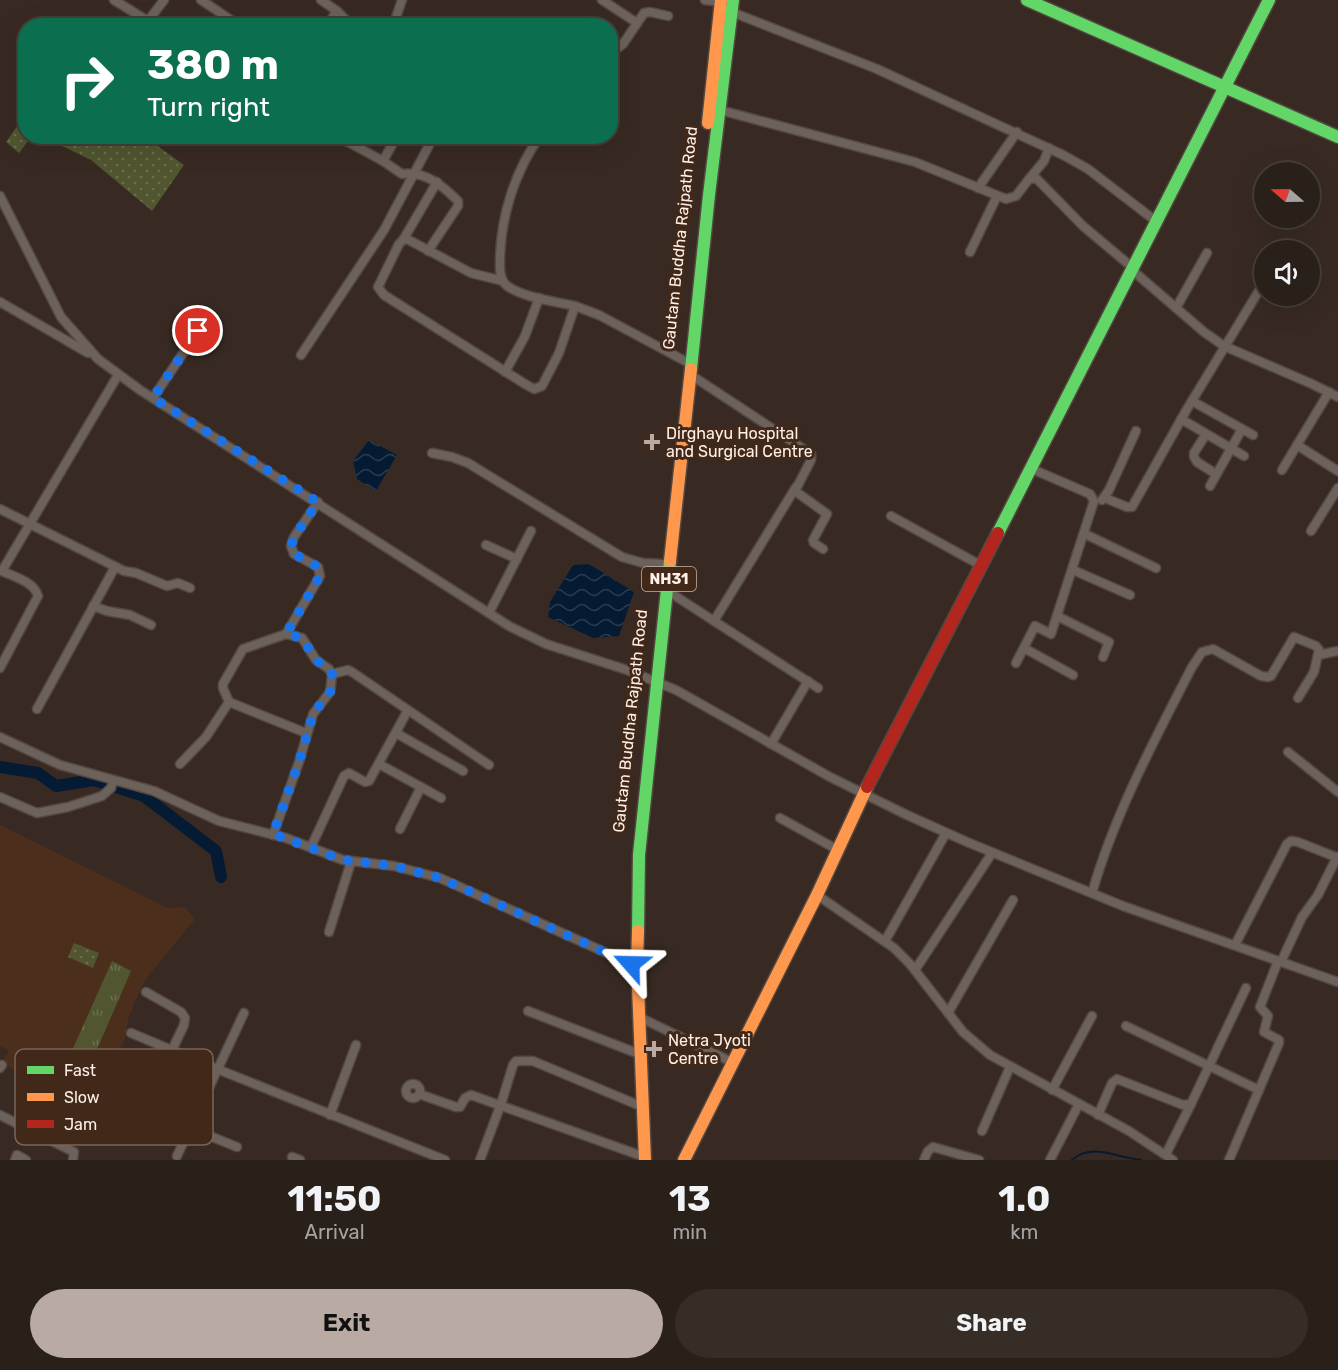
<!DOCTYPE html>
<html lang="en">
<head>
<meta charset="utf-8">
<style>
	body { margin:0; font-family:Rubik,sans-serif; background:#362d27; color:#f1f3f6; height:100vh; display:flex; flex-direction:column; font-size:22px; white-space:nowrap }
	* { box-sizing:border-box; margin:0 }
	p { font-size:20px; color:#a5a3a2 }
	.icon { flex:none; width:33px; height:33px; fill:none; stroke:currentColor; stroke-width:2; stroke-linecap:round; stroke-linejoin:round }
	.map { position:relative; height:1160px; overflow:hidden }
	.details { display:flex; flex-direction:column; background:#2a201a; flex:1 }
	.details>* { flex:none }
	.hud { position:absolute; left:18px; top:18px; width:600px; height:126px; border-radius:24px; box-shadow:0 6px 24px #0002,0 0 0 2px #463e39; background:#0b6e4f; color:#fff; overflow:hidden }
	.needle { width:39px; rotate:290deg }
	.controls { position:absolute; left:1254px; top:162px; display:grid; gap:12px }
	.controls a { display:grid; place-items:center; width:66px; height:66px; border-radius:50%; background:#2a201a; box-shadow:0 6px 24px #0002,0 0 0 2px #463e39; font-size:30px }
	.pin { position:absolute; display:grid; place-items:center; width:51px; height:51px; color:#fff; margin:-26px; border:3px solid #fff; border-radius:50%; box-shadow:0 2px 6px #0007 }
	.me { position:absolute; width:66px; margin:-33px; rotate:295deg; stroke-linejoin:round; filter:drop-shadow(0 0 4px #0008) }
	.turn { display:flex; align-items:center; gap:21px; height:126px; padding:0 30px; font-size:27px }
	.turn .icon { width:78px; height:78px; stroke-width:2.5 }
	.turn b { display:block; font-size:42px; line-height:51px }
	.eta { display:flex; justify-content:space-evenly; align-items:center; height:102px; text-align:center }
	.eta b { font-size:36px; font-weight:700; line-height:42px }
	.cta { display:flex; gap:12px; margin-top:auto; padding:12px 30px }
	.cta a { flex:1; height:69px; border-radius:36px; background:#b9aba3; color:#111; font-size:24px; font-weight:700; line-height:69px; text-align:center }
	.cta a+a { background:#362d27; color:#f1f3f6 }
	.map>svg:first-child { display:block }
	.built { fill:#4c2e1d }
	.grass { fill:url(#grass-tufts) }
	.park { fill:url(#park-dots) }
	.water { fill:url(#water-waves) }
	.lines { fill:none; stroke-linecap:round; stroke-linejoin:round }
	.stream { stroke:#051a33; stroke-width:2 }
	.river { stroke:#051a33; stroke-width:12 }
	.street-casing { stroke:#534742; stroke-width:11 }
	.fast-casing { stroke:#534742; stroke-width:15 }
	.slow-casing { stroke:#534742; stroke-width:15 }
	.jam-casing { stroke:#534742; stroke-width:15 }
	.street { stroke:#6c615b; stroke-width:8 }
	.fast { stroke:#63d668; stroke-width:12 }
	.slow { stroke:#ff974d; stroke-width:12 }
	.jam { stroke:#b3261e; stroke-width:12 }
	.route { stroke:#1a73e8; stroke-width:10; stroke-dasharray:0 18 }
	.poi-dot { fill:#b9aba3; stroke:#412819; stroke-width:2 }
	.labels { text-anchor:middle; dominant-baseline:central; stroke-width:6; stroke-linejoin:round; paint-order:stroke }
	.shield { fill:#412819; stroke:#c5b4aa; stroke-width:1.5 }
	.shield-label { font-size:15px; font-weight:bold; fill:#fef0e8 }
	.street-label { font-size:16px; fill:#fef0e8; stroke:#412819 }
	.poi-label { font-size:16px; fill:#fef0e8; stroke:#412819; text-anchor:start }
	.key { fill:#412819; stroke:#7a6457; stroke-width:1.5 }
	.key-label { font-size:16px; fill:#fef0e8 }
</style>
</head>
<body>
<div class="map">
<svg width="1338" height="1160" viewBox="0 0 1338 1160">
	<defs>
		<pattern id="grass-tufts" width="24" height="20" patternUnits="userSpaceOnUse" patternTransform="scale(1.5)"><rect width="24" height="20" fill="#515630"/><path d="M3 7l-1-3M5 7V3M7 7l1-3M15 17l-1-3M17 17v-4M19 17l1-3" fill="none" stroke="#6b6f4e"/></pattern>
		<pattern id="park-dots" width="8" height="8" patternUnits="userSpaceOnUse" patternTransform="scale(1.5)"><rect width="8" height="8" fill="#515630"/><path d="M2 2h.1M6 6h.1" fill="none" stroke="#6b6f4e" stroke-width="1.8" stroke-linecap="round"/></pattern>
		<pattern id="water-waves" width="16" height="10" patternUnits="userSpaceOnUse" patternTransform="scale(1.5)"><rect width="16" height="10" fill="#051a33"/><path d="M0 5q4-4 8 0t8 0" fill="none" stroke="#2a3c51"/></pattern>
	</defs>
	<rect width="100%" height="100%" fill="#382a22"/>
	<!-- built -->
	<path class="built" d="M0 825 168 908 184 907 195 919 144 981 129 1016 125 1038 113 1062 123 1065 99 1123 42 1093 44 1087 41 1086 42 1082 22 1075 2 1062 9 1051 0 1046Z"/>
	<!-- grass -->
	<path class="grass" d="M112 961 131 971 88 1070 67 1062Z"/>
	<!-- park -->
	<g class="park">
		<path d="M25 115 26 136 31 137 19 153 6 142Z"/>
		<path d="M44 137H145L184 165 152 211 91 160Z"/>
		<path d="M74 943 99 953 93 968 68 957Z"/>
	</g>
	<!-- water -->
	<g class="water">
		<path d="M369 440 397 455 376 491 357 479 353 461Z"/>
		<path d="M589 564 634 592 619 636 593 638 548 617 550 602 573 565Z"/>
	</g>
	<g class="lines">
		<!-- stream -->
		<path class="stream" d="M1072 1160C1092 1142 1118 1158 1141 1160"/>
		<!-- river -->
		<path class="river" d="M0 767 38 773 56 786 94 780 144 796 216 851 221 877"/>
		<!-- street casing -->
		<g class="street-casing">
			<g id="street">
				<path d="M114 0 148 21 164 0"/>
				<path d="M201 0 240 26"/>
				<path d="M321 0 337 11 327 26"/>
				<path d="M602 0 637 23"/>
				<path d="M705 0 721 2"/>
				<path d="M337 11 352 26"/>
				<path d="M729 11 877 69 1063 155 1088 169 1157 222"/>
				<path d="M393 26 402 0"/>
				<path d="M610 54 623 44 644 13 650 12 668 16"/>
				<path d="M716 109 915 162 1006 199 1016 196 1029 179 1036 178 1083 226 1133 268"/>
				<path d="M337 136 383 161 402 174C425 171 442 185 458 201V206L428 251"/>
				<path d="M383 161 397 136"/>
				<path d="M1029 179 1044 161 1049 148"/>
				<path d="M978 188 1017 132"/>
				<path d="M0 196 61 317 98 359 140 390 509 626 546 644 627 670 676 690 830 777 907 815 967 842 1123 906 1338 982"/>
				<path d="M403 240 437 182"/>
				<path d="M970 252 997 196"/>
				<path d="M1132 270 1204 332 1224 346 1312 384 1338 397"/>
				<path d="M503 281 471 273 407 239 403 240 399 244 378 287 384 295 525 384 534 389 542 386 559 353 575 306C558 302 518 297 505 284 499 277 500 267 500 258 501 216 515 171 540 136"/>
				<path d="M0 302 88 353"/>
				<path d="M575 306 599 315 685 361"/>
				<path d="M1176 308 1207 253"/>
				<path d="M301 355 384 230 434 136"/>
				<path d="M505 372 525 336 539 298"/>
				<path d="M691 375 811 454V460L795 491 827 514 813 540 814 543 823 549"/>
				<path d="M153 398 198 331"/>
				<path d="M1192 401 1253 435"/>
				<path d="M1181 419 1244 456"/>
				<path d="M1206 434 1194 453V457L1197 462 1216 474"/>
				<path d="M1297 445 1338 471"/>
				<path d="M432 453 452 457 468 463 622 557 643 563 663 564"/>
				<path d="M1282 470 1329 392"/>
				<path d="M1210 486 1242 429"/>
				<path d="M1105 498 1127 507H1132L1187 409 1260 289"/>
				<path d="M1102 500 1109 490 1136 431"/>
				<path d="M0 509 124 571 136 573 167 586 178 583 190 588"/>
				<path d="M891 516 982 566"/>
				<path d="M1311 531 1338 488"/>
				<path d="M1085 534 1156 568"/>
				<path d="M486 545 517 559"/>
				<path d="M1073 570 1130 595"/>
				<path d="M666 590 818 688"/>
				<path d="M93 606 107 611 130 615 151 625"/>
				<path d="M489 613 531 531"/>
				<path d="M1057 616 1109 642 1103 657"/>
				<path d="M714 621 796 487"/>
				<path d="M286 634 320 576 318 567 294 554 291 546 294 537 318 502"/>
				<path d="M1024 648 1073 675"/>
				<path d="M1318 655 1338 651"/>
				<path d="M1016 663 1035 626 1051 634 1094 501 1090 494 1032 469"/>
				<path d="M0 668 38 596C34 582 15 577 2 571L118 375"/>
				<path d="M332 674 348 670 352 672 489 765"/>
				<path d="M229 702 306 733"/>
				<path d="M37 709 115 567"/>
				<path d="M396 733 463 771"/>
				<path d="M0 737 60 765 154 791 219 821 286 838 343 860 394 866 440 878 631 964"/>
				<path d="M771 744 808 681"/>
				<path d="M1288 752 1338 792"/>
				<path d="M180 764 206 737 227 705 229 702 223 688V684L243 649 286 634 302 638 316 660 329 669 332 674 331 685 330 692 313 714 299 762 273 835"/>
				<path d="M379 764 441 798"/>
				<path d="M0 797 37 813 68 807 102 796 111 788 113 781"/>
				<path d="M780 818 838 850"/>
				<path d="M400 829 421 787"/>
				<path d="M311 847 344 776 349 773 365 782 369 781 408 710"/>
				<path d="M1092 893C1115 813 1154 741 1192 667L1202 652 1213 649 1261 676 1268 677 1271 676 1294 637 1316 646 1319 650 1314 672 1298 698"/>
				<path d="M817 895 894 948 910 964 963 1032 990 1055 1129 1131 1173 1160"/>
				<path d="M329 932 351 862"/>
				<path d="M885 941 946 833"/>
				<path d="M1235 945 1287 844 1291 841 1298 842 1338 858"/>
				<path d="M1281 962 1302 917 1318 895 1337 857"/>
				<path d="M915 970 992 853"/>
				<path d="M146 992 181 1012 185 1018 184 1025 172 1050"/>
				<path d="M528 1011 634 1052"/>
				<path d="M948 1013 1013 900"/>
				<path d="M637 1016 734 1063"/>
				<path d="M1126 1026 1259 1090"/>
				<path d="M131 1033 217 1069 445 1160"/>
				<path d="M0 1068 2 1065"/>
				<circle cx="413" cy="1091" r="7"/>
				<path d="M1052 1090 1092 1016"/>
				<path d="M419 1094 456 1107H460L465 1098 471 1095 639 1155"/>
				<path d="M0 1115 74 1152 73 1160"/>
				<path d="M330 1115 356 1045"/>
				<path d="M1098 1115 1112 1083 1117 1079 1183 1105 1191 1104 1246 988"/>
				<path d="M145 1120 177 1052"/>
				<path d="M190 1128 237 1147"/>
				<path d="M982 1131 1010 1067"/>
				<path d="M1166 1154 1191 1104"/>
				<path d="M177 1156 244 1013"/>
				<path d="M292 1157 300 1160"/>
				<path d="M15 1160 17 1155 26 1160"/>
				<path d="M480 1160 501 1104 513 1065 516 1061H533L638 1105"/>
				<path d="M924 1160 928 1151 933 1147 979 1160"/>
				<path d="M1050 1160 1079 1104"/>
				<path d="M1229 1160 1279 1043V1040L1264 1032 1268 1016 1260 1007 1278 961"/>
			</g>
		</g>
		<!-- fast casing -->
		<g class="fast-casing">
			<g id="fast">
				<path d="M1027 0 1338 137"/>
				<path d="M691 369 709 195 733 0"/>
				<path d="M998 533 1269 0"/>
				<path d="M638 931 639 855 670 561"/>
			</g>
		</g>
		<!-- slow casing -->
		<g class="slow-casing">
			<g id="slow">
				<path d="M708 123 721 0"/>
				<path d="M670 561 691 369"/>
				<path d="M638 931 637 962 645 1160"/>
				<path d="M684 1160 817 895 867 787"/>
			</g>
		</g>
		<!-- jam casing -->
		<g class="jam-casing">
			<path id="jam" d="M867 787 998 533"/>
		</g>
		<!-- street -->
		<use href="#street" class="street"/>
		<!-- fast -->
		<use href="#fast" class="fast"/>
		<!-- slow -->
		<use href="#slow" class="slow"/>
		<!-- jam -->
		<use href="#jam" class="jam"/>
	</g>
	<g class="lines">
		<!-- route -->
		<path class="route" d="M198 331 153 398 318 502 294 537 291 546 294 554 318 567 320 576 286 634 302 638 316 660 328 669 332 674V685L330 692 313 714 299 762 273 834 343 860 394 866 440 878 631 964"/>
	</g>
	<!-- markers -->
	<g class="poi-dot">
		<path d="M649 433h6v6h6v6h-6v6h-6v-6h-6v-6h6z"/>
		<path d="M651 1040h6v6h6v6h-6v6h-6v-6h-6v-6h6z"/>
	</g>
	<g class="labels">
		<!-- shield labels -->
		<rect class="shield" x="642" y="567" width="54" height="24" rx="4.5"/>
		<g class="shield-label">
			<text x="669" y="579">NH31</text>
		</g>
		<!-- street labels -->
		<g class="street-label">
			<text transform="translate(680 238) rotate(-84)">Gautam Buddha Rajpath Road</text>
			<text transform="translate(630 721) rotate(-84)">Gautam Buddha Rajpath Road</text>
		</g>
		<!-- poi labels -->
		<g class="poi-label">
			<text x="666" y="433">Dirghayu Hospital<tspan x="666" dy="18">and Surgical Centre</tspan></text>
			<text x="668" y="1040">Netra Jyoti<tspan x="668" dy="18">Centre</tspan></text>
		</g>
	</g>
	<!-- legend -->
	<rect x="15" y="1049" width="198" height="96" rx="9" class="key"/>
	<rect x="27" y="1066" width="27" height="8" fill="#63d668"/>
	<rect x="27" y="1093" width="27" height="8" fill="#ff974d"/>
	<rect x="27" y="1120" width="27" height="8" fill="#b3261e"/>
	<g class="key-label">
		<text x="64" y="1076">Fast</text>
		<text x="64" y="1103">Slow</text>
		<text x="64" y="1130">Jam</text>
	</g>
</svg>
<div class="controls">
<a><svg class="needle" viewBox="-14 -14 28 28"><path d="M0-13l5 13h-10z" fill="#e53935"/><path d="M0 13l5-13h-10z" fill="#a5a3a2"/></svg></a>
<a><svg class="icon" aria-label="sound" viewBox="0 0 24 24"><path d="M4 9h4l5-4v14l-5-4H4zM17 9q2 3 0 6"/></svg></a>
</div>
<div class="pin" style="left:198px;top:331px;background:#d93025"><svg class="icon" aria-label="arrive" viewBox="0 0 24 24"><path d="M6 21V4h12l-3 4 3 4H6"/></svg></div>
<svg class="me" style="left:631px;top:964px" viewBox="-20 -20 40 40"><path d="M0-17L14 15 0 8-14 15z" fill="#1a73e8" stroke="#fff" stroke-width="4"/></svg>
<div class="hud">
<div class="turn"><svg class="icon" aria-label="right" viewBox="0 0 24 24"><path d="M7 20v-9h11M14 6l5 5-5 5"/></svg><div><b>380 m</b>Turn right</div></div>
</div>
</div>
<section class="details">
<div class="eta">
<div><b>11:50</b><p>Arrival</p></div>
<div><b>13</b><p>min</p></div>
<div><b>1.0</b><p>km</p></div>
</div>
<div class="cta"><a>Exit</a><a>Share</a></div>
</section>
</body>
</html>
